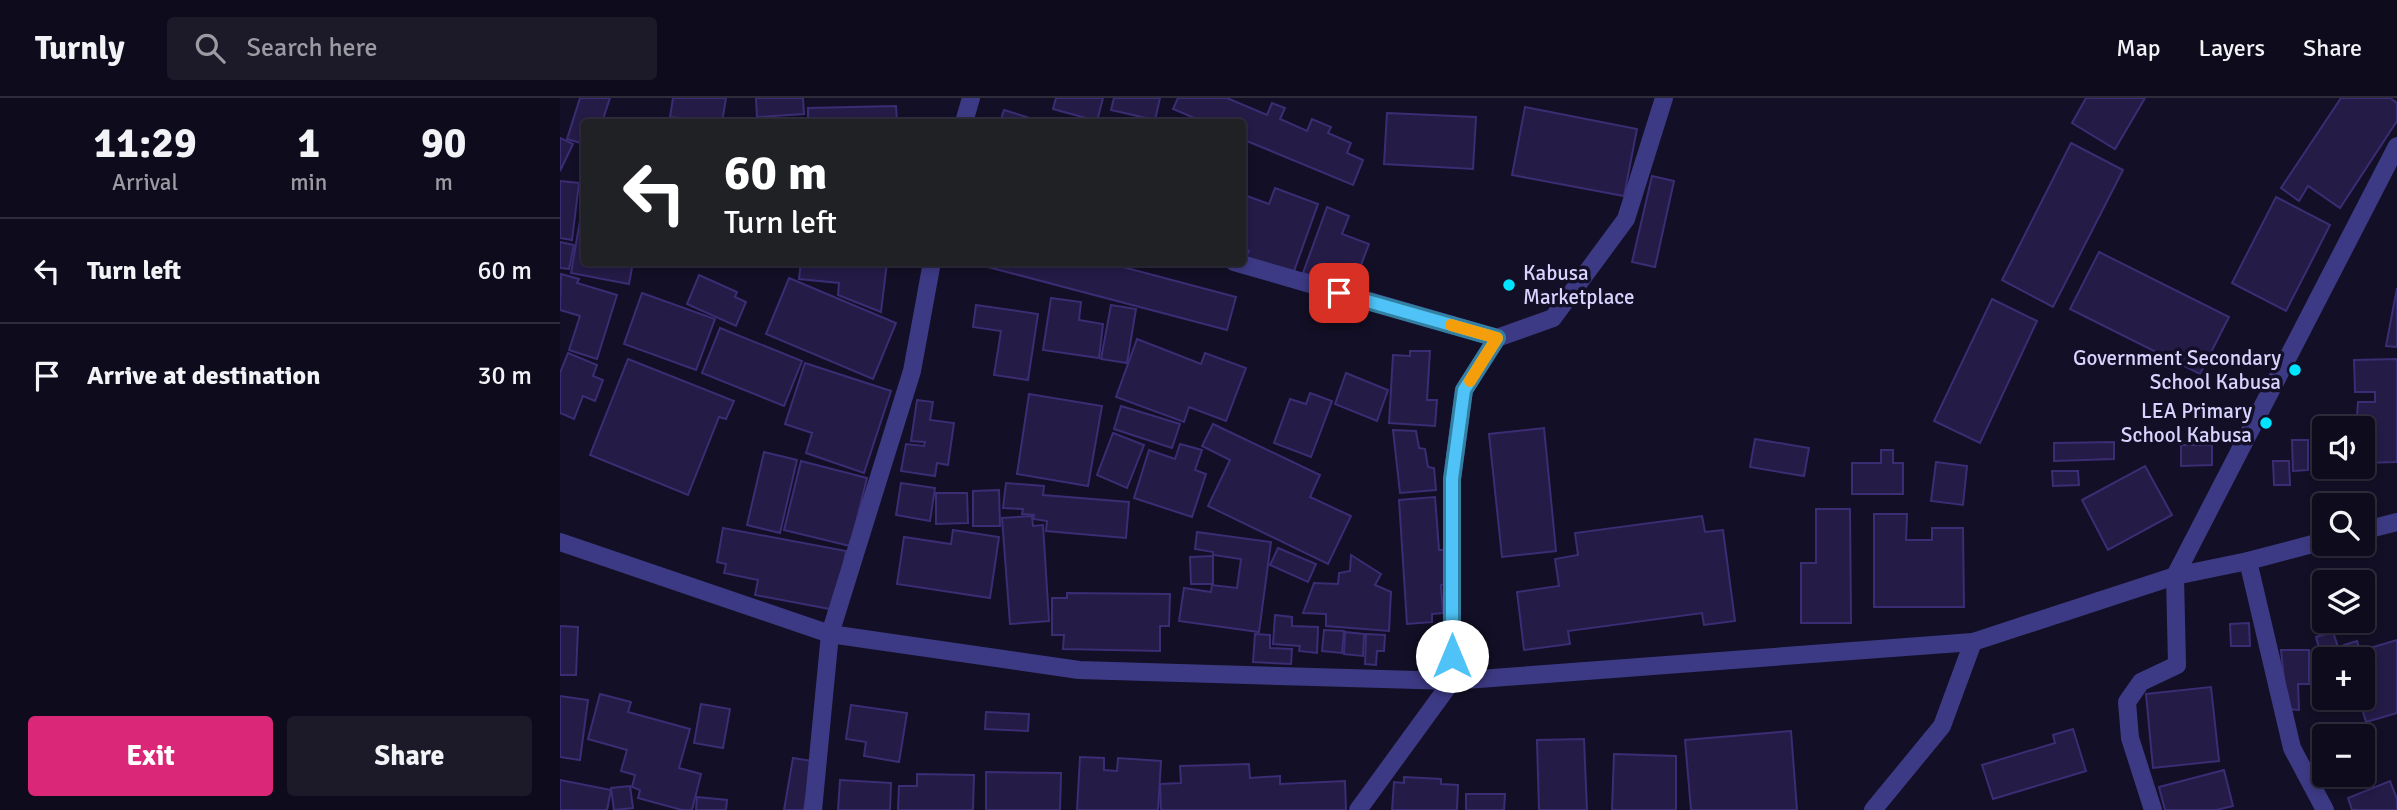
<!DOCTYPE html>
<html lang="en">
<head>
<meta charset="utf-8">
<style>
	body { margin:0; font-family:Signika,sans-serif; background:#1c1929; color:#f1f3f6; height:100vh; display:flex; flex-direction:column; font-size:26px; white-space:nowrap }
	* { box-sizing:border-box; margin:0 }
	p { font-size:23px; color:#9b9ba3 }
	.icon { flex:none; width:38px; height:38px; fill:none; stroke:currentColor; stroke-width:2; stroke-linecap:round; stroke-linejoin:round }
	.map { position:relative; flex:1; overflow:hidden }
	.sheet { display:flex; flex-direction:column; background:#0e0b1c; width:560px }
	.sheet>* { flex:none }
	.top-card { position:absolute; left:21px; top:21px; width:665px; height:147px; border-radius:7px; box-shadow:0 4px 10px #0003,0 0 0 2px #2e2b3b; background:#202124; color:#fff; overflow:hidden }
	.controls { position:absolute; left:1752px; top:318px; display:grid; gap:14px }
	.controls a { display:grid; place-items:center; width:63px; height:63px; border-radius:7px; background:#0e0b1c; box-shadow:0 4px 10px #0003,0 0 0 2px #2e2b3b; font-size:35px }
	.pin { position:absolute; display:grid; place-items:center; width:60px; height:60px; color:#fff; margin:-30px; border-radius:14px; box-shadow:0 4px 10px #0006 }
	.me { position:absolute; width:77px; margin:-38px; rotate:0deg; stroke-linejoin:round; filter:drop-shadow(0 0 5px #0008) }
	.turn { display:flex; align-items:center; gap:24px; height:147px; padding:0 28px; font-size:32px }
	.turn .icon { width:91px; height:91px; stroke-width:2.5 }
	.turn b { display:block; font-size:49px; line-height:60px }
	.eta { display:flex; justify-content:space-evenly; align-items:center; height:119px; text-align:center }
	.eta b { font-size:42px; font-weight:700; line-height:49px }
	.cta { display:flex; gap:14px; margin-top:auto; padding:14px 28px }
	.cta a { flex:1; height:80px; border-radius:7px; background:#db2777; color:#fff; font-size:28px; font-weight:700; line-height:80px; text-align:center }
	.cta a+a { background:#1c1929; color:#f1f3f6 }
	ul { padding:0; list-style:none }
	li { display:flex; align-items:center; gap:21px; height:105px; padding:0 28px; border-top:2px solid #2e2b3b }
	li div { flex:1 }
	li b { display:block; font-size:26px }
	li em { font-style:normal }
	header { display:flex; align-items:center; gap:42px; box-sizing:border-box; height:98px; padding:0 35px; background:#0e0b1c; border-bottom:2px solid #2e2b3b }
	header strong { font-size:33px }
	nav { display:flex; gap:38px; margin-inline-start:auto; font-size:24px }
	.search { width:490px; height:63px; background:#1c1929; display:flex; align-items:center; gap:18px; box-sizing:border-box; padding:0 24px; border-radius:7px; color:#9b9ba3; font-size:26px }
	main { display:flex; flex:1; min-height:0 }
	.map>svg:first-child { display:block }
	.building { fill:#241b47; stroke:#3b2d73; stroke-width:2 }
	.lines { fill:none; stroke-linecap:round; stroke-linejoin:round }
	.minor { stroke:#3d3a85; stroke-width:18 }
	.tertiary { stroke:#3d3a85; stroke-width:18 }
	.route-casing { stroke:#337fa1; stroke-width:18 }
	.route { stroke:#4fc3f7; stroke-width:12 }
	.slow { stroke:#f59e0b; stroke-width:12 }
	.poi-dot { fill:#00e5ff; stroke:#130f26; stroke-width:2.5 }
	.labels { text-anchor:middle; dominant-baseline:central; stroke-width:7; stroke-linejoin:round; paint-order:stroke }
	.poi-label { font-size:21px; fill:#d9d4ff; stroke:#130f26; text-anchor:end }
</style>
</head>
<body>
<header>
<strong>Turnly</strong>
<div class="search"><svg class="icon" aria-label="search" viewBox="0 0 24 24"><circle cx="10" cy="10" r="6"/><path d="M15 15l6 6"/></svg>Search here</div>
<nav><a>Map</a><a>Layers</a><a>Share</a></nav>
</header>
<main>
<section class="sheet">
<div class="eta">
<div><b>11:29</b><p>Arrival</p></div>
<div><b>1</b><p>min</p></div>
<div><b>90</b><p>m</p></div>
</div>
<ul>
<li><svg class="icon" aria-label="left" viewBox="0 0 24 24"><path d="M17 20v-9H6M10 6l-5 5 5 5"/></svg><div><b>Turn left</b></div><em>60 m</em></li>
<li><svg class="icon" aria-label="arrive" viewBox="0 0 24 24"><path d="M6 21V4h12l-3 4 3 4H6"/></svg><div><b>Arrive at destination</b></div><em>30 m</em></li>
</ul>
<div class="cta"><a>Exit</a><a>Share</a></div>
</section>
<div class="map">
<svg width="1837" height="712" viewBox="0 0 1837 712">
	<rect width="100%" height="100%" fill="#130f26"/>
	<!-- building -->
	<g class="building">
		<path d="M20 0H50L42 24H24V46L7 41Z"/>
		<path d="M113 0H166L162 24 110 19Z"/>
		<path d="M196 0H243L244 16 197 19Z"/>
		<path d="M496 0H543L537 23 493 11Z"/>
		<path d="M554 0H600L595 22 551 12Z"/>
		<path d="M618 0H667L707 17 712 5 725 10 720 21 747 33 752 21 771 29 768 35 791 45 787 55 803 62 793 87 682 41V24H644L613 11Z"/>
		<path d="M1526 0H1585L1555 51 1512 25Z"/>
		<path d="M1781 0H1830L1837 5V23L1780 110 1748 88 1739 103 1721 90Z"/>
		<path d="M336 8 337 24H226V21L248 20V10Z"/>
		<path d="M965 9 1077 31 1064 98 952 77Z"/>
		<path d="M444 12 483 24H440Z"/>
		<path d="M827 15 916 19 913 71 824 66Z"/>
		<path d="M0 40 13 46 0 73Z"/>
		<path d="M1511 45 1563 72 1493 209 1442 182Z"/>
		<path d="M1092 78 1114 83 1095 169 1072 164Z"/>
		<path d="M0 83 19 85 12 142 0 140Z"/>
		<path d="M715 90 758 106 733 176 686 159 689 153 682 150 684 97 709 106Z"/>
		<path d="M1716 99 1770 127 1726 213 1672 185Z"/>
		<path d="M767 109 789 118 782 136 809 146 791 193 743 175Z"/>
		<path d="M22 111 24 112V164H73L69 186 11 175Z"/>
		<path d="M0 144 14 147 9 171 0 170Z"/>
		<path d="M1539 154 1669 219 1640 276 1510 211Z"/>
		<path d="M241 164H327L321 214 278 197 279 185 239 181Z"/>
		<path d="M409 164H544L676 199 667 232Z"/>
		<path d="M1 176 19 181 17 185 57 197 37 261 9 252 20 218 0 212Z"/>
		<path d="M139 177 177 194 175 199 186 204 176 228 127 206Z"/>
		<path d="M229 180 336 225 313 281 206 236Z"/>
		<path d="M1837 190V249L1826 248Z"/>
		<path d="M82 195 155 221 136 272 64 246Z"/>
		<path d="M491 200 521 204 519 222 543 226 539 260 483 252Z"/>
		<path d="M1432 201 1477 223 1420 345 1374 323Z"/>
		<path d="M416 207 478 216 468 282 434 277 441 233 413 229Z"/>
		<path d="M551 207 576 211 567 265 541 261Z"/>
		<path d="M160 230 242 263 224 308 142 275Z"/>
		<path d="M577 241 641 266 645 255 686 270 666 323 629 309 624 324 556 299Z"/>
		<path d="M850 253H870L867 302H877L875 328 829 325 833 257 850 258Z"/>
		<path d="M8 255 37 267 33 278 43 282 35 303 23 298 14 321 0 315V275Z"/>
		<path d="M68 261 174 303 166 321 159 319 128 397 30 357Z"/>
		<path d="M1837 261V364L1802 365V331H1764V365H1756V318H1797L1798 304H1815V294H1795L1794 262Z"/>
		<path d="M245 265 331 293 304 375 246 355 252 335 225 326Z"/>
		<path d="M786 275 828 292 817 323 775 306Z"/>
		<path d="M750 295 772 303 751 359 714 345 730 301 746 306Z"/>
		<path d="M469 296 542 308 528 388 457 376Z"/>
		<path d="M357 302 373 304 370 322 394 325 388 367 377 365 375 378 341 373 346 346 364 348 365 344 351 343Z"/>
		<path d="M561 308 620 326 612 350 554 331Z"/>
		<path d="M653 326 760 377 750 399 791 418 768 466 648 408 670 362 642 348Z"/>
		<path d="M984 330 996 453 942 459 929 336Z"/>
		<path d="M833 332 856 333 859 350 865 351 868 369 874 370 876 392 840 395Z"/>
		<path d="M553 335 584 347 567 390 537 377Z"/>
		<path d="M1195 341 1249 350 1244 378 1190 369Z"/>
		<path d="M1732 342H1748V372L1733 373Z"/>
		<path d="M1554 344V361L1494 363V345Z"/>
		<path d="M620 346 642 352 635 372 646 376 632 419 574 400 589 352 615 361Z"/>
		<path d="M1621 347H1652V367L1621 368Z"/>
		<path d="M1321 352H1333V365H1343V396H1292V365H1321Z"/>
		<path d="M204 354 237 362 220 435 187 427Z"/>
		<path d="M241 363 307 380 290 448 224 432Z"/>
		<path d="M1713 363H1729L1730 387H1714Z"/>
		<path d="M1376 364 1407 368 1403 407 1371 403Z"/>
		<path d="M1585 368 1612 417 1548 452 1522 402Z"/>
		<path d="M1492 373H1518L1519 387 1493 388Z"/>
		<path d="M341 385 375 390 370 423 336 417Z"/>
		<path d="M446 385 484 388 483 397 569 404 566 440 486 433 487 423 473 421 474 417 462 416 463 411 443 410Z"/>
		<path d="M439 392 440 428H413V393Z"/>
		<path d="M376 395H407L408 425 376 426Z"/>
		<path d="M875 399 879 452H885L887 486 881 487 883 515 872 516V524L847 526 839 402Z"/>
		<path d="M1256 411H1290L1291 525H1241V465H1256Z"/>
		<path d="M1314 416H1347L1346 442H1372V430H1403L1404 509H1314Z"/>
		<path d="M472 418 473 428 483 427 489 523 450 526 442 420Z"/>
		<path d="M1142 418 1145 434 1163 432 1175 523 1144 527 1142 515 1008 533 1010 546 964 552 957 494 999 488 995 461 1018 457 1015 435Z"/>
		<path d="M163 430 286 453 275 512 195 497 198 482 164 475 166 466 157 464Z"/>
		<path d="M393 432 439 439 430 500 337 486 344 439 391 446Z"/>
		<path d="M637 434 711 444 699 534 619 523 624 490 651 494 652 487 677 490 681 461 653 457V454L635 451Z"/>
		<path d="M718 450 756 466 748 484 710 467Z"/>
		<path d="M791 457 821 476 815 487 831 494 829 533 766 528V516L743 515 754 485 778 486 779 475 790 473Z"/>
		<path d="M653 458V486H631L630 459Z"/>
		<path d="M507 495 610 496 609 528H600V553L503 551 504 537H492V500H507Z"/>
		<path d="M715 517 732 519V528L758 529 757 555 739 553 740 548 713 546Z"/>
		<path d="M1689 525 1690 548H1671L1670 526Z"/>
		<path d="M0 528 18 529 16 577H0Z"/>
		<path d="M764 532 784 533 782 555 762 553Z"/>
		<path d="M785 534 804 536 803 558 784 556Z"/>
		<path d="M1773 534 1778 549 1760 554 1756 539Z"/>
		<path d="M695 536 710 537V550L732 551 731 566 693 564Z"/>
		<path d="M806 536 825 537 824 553H817L816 567 805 566Z"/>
		<path d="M1837 542V615L1806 624 1799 600H1802V562H1788L1784 547 1797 543 1800 553Z"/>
		<path d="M1721 552H1749V586H1738L1739 612 1727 611Z"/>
		<path d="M1773 556 1775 562H1764V577L1759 579 1754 562Z"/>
		<path d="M1651 589 1659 663 1593 670 1586 596Z"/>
		<path d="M40 596 71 604 68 614 130 631 119 670 141 676 132 712H122L78 700 80 692 72 689 75 677 61 673 67 652 28 641Z"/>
		<path d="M0 598 28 602 20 662 0 659Z"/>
		<path d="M141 606 170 611 163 650 134 645Z"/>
		<path d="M291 607 347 615 339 664 304 658 306 644 286 641Z"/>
		<path d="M426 614 469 616 468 633 425 631Z"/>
		<path d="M1513 631 1526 673 1433 701 1422 667 1495 645 1493 637Z"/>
		<path d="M1231 633 1237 712H1131L1125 642Z"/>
		<path d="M1024 641 1027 712H979L977 642Z"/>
		<path d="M1054 656 1116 658V712H1052Z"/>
		<path d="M520 659 544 660V672L557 673 558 660 601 663 598 712H517Z"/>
		<path d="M233 660 252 663 244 712H224Z"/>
		<path d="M689 666 690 680 720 678V686L785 683 786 712H601L600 686 621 685 620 668Z"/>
		<path d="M1664 672 1673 708 1656 712H1605L1599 689Z"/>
		<path d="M426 674 501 675 500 712H426Z"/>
		<path d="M357 676 414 677 413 712H338L339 688H357Z"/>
		<path d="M844 679 881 681V686L898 687 897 712H832L834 684 844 685Z"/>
		<path d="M0 682 51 692 47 712H0Z"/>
		<path d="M280 682 331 685 330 712H278Z"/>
		<path d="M1830 683 1837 701V712H1792L1788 700Z"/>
		<path d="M70 688 73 710 54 712 51 690Z"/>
		<path d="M906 696H945L944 712H906Z"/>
		<path d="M137 699 167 702 166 712H136Z"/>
	</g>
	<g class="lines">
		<!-- minor -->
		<g class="minor">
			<path d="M404 24 411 0"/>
			<path d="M674 164 937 240 993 220 1066 121 1104 0"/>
			<path d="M1688 463 1732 650 1765 712"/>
			<path d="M253 712 270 536 352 273 372 164"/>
			<path d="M798 712 892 583V381L904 292 937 240"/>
			<path d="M1593 712 1570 640 1567 604 1581 584 1617 567 1615 478 1837 48"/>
		</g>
		<!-- tertiary -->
		<g class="tertiary">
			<path d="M1802 433 1837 424"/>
			<path d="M0 444 270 536 519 572 892 583 1413 544 1615 478 1688 463 1764 443"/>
			<path d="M1313 712 1382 628 1413 544"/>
		</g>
	</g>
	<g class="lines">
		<!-- route casing -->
		<g class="route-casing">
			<path id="route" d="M779 195 937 240 904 292 892 381V558"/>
		</g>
		<!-- route -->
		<use href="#route" class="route"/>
		<!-- slow -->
		<path class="slow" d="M891 227 937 240 910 283"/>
	</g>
	<!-- markers -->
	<g class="poi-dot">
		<circle cx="949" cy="187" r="7"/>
		<circle cx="1735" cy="272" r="7"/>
		<circle cx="1706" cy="325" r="7"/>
	</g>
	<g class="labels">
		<!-- poi labels -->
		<g class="poi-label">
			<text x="963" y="175" text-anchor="start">Kabusa<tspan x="963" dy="24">Marketplace</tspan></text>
			<text x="1721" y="260">Government Secondary<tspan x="1721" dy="24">School Kabusa</tspan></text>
			<text x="1692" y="313">LEA Primary<tspan x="1692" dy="24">School Kabusa</tspan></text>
		</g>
	</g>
</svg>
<div class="controls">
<a><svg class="icon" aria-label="sound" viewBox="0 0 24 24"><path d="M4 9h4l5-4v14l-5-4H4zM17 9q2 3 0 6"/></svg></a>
<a><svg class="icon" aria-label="search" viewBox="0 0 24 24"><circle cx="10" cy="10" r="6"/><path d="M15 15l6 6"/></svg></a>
<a><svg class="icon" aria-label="layers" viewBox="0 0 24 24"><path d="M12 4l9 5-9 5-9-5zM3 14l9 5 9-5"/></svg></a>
<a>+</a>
<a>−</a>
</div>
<div class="pin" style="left:779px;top:195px;background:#d93025"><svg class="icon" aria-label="arrive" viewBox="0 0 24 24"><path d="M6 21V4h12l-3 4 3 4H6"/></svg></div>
<svg class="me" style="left:892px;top:558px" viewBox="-20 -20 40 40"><circle r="19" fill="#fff"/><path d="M0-13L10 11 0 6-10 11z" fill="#4fc3f7"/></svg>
<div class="top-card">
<div class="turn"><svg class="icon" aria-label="left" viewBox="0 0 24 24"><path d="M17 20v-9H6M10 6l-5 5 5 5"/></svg><div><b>60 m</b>Turn left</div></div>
</div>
</div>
</main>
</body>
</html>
